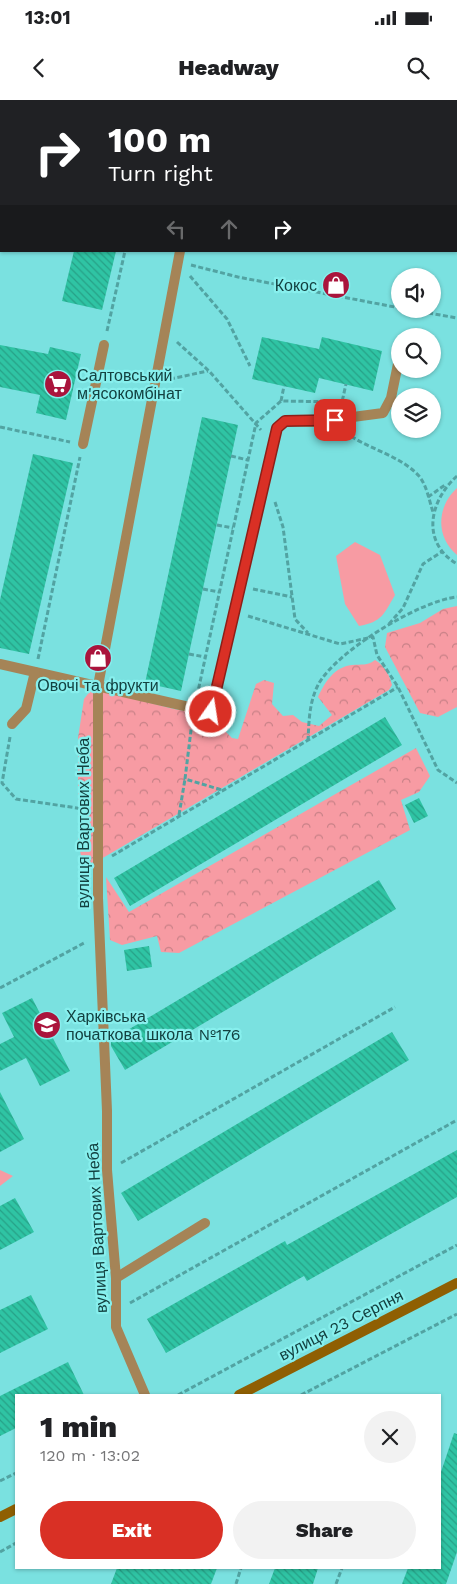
<!DOCTYPE html>
<html lang="en">
<head>
<meta charset="utf-8">
<style>
	body { margin:0; font-family:"Work Sans",sans-serif; background:#f2f2f2; color:#202124; height:100vh; display:flex; flex-direction:column; font-size:19px; white-space:nowrap }
	* { box-sizing:border-box; margin:0 }
	p { font-size:16px; color:#757577 }
	.icon { flex:none; width:28px; height:28px; fill:none; stroke:currentColor; stroke-width:2; stroke-linecap:round; stroke-linejoin:round }
	.map { position:relative; flex:1; overflow:hidden }
	.panel { position:absolute; left:15px; top:1294px; width:426px; height:175px; display:flex; flex-direction:column; background:#fff; border-radius:0px; box-shadow:0 1px 4px #0004 }
	.panel>* { flex:none }
	.banner { position:absolute; left:0px; top:0px; width:458px; height:152px; box-shadow:0 1px 4px #0004; background:#202124; color:#fff; overflow:hidden }
	.tools { position:absolute; left:391px; top:168px; display:grid; gap:10px }
	.tools a { display:grid; place-items:center; width:50px; height:50px; border-radius:50%; background:#fff; box-shadow:0 1px 4px #0004; font-size:25px }
	.pin { position:absolute; display:grid; place-items:center; width:42px; height:42px; color:#fff; margin:-21px; border-radius:10px; box-shadow:0 2px 8px #0006 }
	.me { position:absolute; width:55px; margin:-28px; rotate:13deg; stroke-linejoin:round; filter:drop-shadow(0 0 4px #0008) }
	.turn { display:flex; align-items:center; gap:18px; height:105px; padding:0 25px; font-size:22px }
	.turn .icon { width:65px; height:65px; stroke-width:2.5 }
	.turn b { display:block; font-size:35px; line-height:42px }
	.lanes { display:flex; align-items:center; height:48px; padding:0 25px; background:#0003; justify-content:center; gap:25px; direction:ltr }
	.lanes .off { opacity:.35 }
	.round { display:grid; place-items:center; flex:none; width:52px; height:52px; border-radius:26px; background:#f2f2f2 }
	.headline { display:flex; align-items:center; justify-content:space-between; height:85px; padding:0 25px }
	h1 { font-size:30px; font-weight:800; line-height:38px }
	.action { display:flex; gap:10px; margin-top:auto; padding:10px 25px }
	.action a { flex:1; height:58px; border-radius:30px; background:#d93025; color:#fff; font-size:20px; font-weight:800; line-height:58px; text-align:center }
	.action a+a { background:#f2f2f2; color:#202124 }
	.status { display:flex; justify-content:space-between; align-items:center; height:35px; padding:0 25px; background:#fff; direction:ltr }
	.status svg { height:14px; fill:currentColor }
	header { display:flex; justify-content:space-between; align-items:center; height:65px; padding:0 25px; background:#fff; font-size:22px; font-weight:800 }
	.map>svg:first-child { display:block }
	.green { fill:#f79ba3 }
	.forest { fill:url(#forest-crowns) }
	.building { fill:url(#building-back-hatch) }
	.lines { fill:none; stroke-linecap:round; stroke-linejoin:round }
	.path { stroke:#52a3a2; stroke-width:3; stroke-dasharray:5 2.5; stroke-linecap:butt }
	.lane { stroke:#a58457; stroke-width:10 }
	.street { stroke:#a58457; stroke-width:10 }
	.secondary { stroke:#8f5f02; stroke-width:10 }
	.route-casing { stroke:#8d1f18; stroke-width:12 }
	.route { stroke:#d93025; stroke-width:9 }
	.labels { text-anchor:middle; dominant-baseline:central; stroke-width:4.5; stroke-linejoin:round; paint-order:stroke }
	.poi-label { font-size:16px; fill:#134140; stroke:#87efed; text-anchor:start }
	.street-label { font-size:16px; fill:#134140; stroke:#87efed }
</style>
</head>
<body>
<div class="status"><b>13:01</b><svg viewBox="0 0 49 12"><path d="M0 12V9h3v3zM5 12V6h3v6zM10 12V3h3v9zM15 12V0h3v12zM26 1h20v11H26zM47 4h2v5h-2z"/></svg></div>
<header><svg class="icon" aria-label="back" viewBox="0 0 24 24"><path d="M15 5l-7 7 7 7"/></svg>Headway<svg class="icon" aria-label="search" viewBox="0 0 24 24"><circle cx="10" cy="10" r="6"/><path d="M15 15l6 6"/></svg></header>
<div class="map">
<svg width="457" height="1484" viewBox="0 0 457 1484">
	<defs>
		<pattern id="forest-crowns" width="20" height="18" patternUnits="userSpaceOnUse" patternTransform="scale(1.25)"><rect width="20" height="18" fill="#f79ba3"/><path d="M2 6a3 3 0 1 1 6 0M12 15a3 3 0 1 1 6 0" fill="none" stroke="#c78086"/></pattern>
		<pattern id="building-back-hatch" width="6" height="6" patternUnits="userSpaceOnUse" patternTransform="scale(1.25)"><rect width="6" height="6" fill="#2fc4a4"/><path d="M-1 5l2 2M0 0l6 6M5-1l2 2" fill="none" stroke="#27a187"/></pattern>
	</defs>
	<rect width="100%" height="100%" fill="#7ae1e0"/>
	<!-- green -->
	<g class="green">
		<path d="M457 388V455C435 437 437 406 457 388Z"/>
		<path d="M355 442 380 455 395 495C384 514 382 522 359 526L345 504 336 456Z"/>
	</g>
	<!-- forest -->
	<g class="forest">
		<path d="M457 506V607L438 617 420 613 385 547 387 533 420 523 443 509Z"/>
		<path d="M375 560C385 566 389 574 392 585L389 590 101 759 91 763 81 756 78 741 81 715 78 695V638L84 599 91 590 103 591 174 609 202 614 213 619 232 638 238 639 256 584 264 580 274 583 272 604 283 616 293 615 302 622 319 626 332 615 318 597C325 582 334 567 352 565 362 564 367 566 375 560Z"/>
		<path d="M416 648 430 676 419 692 401 700 410 730 179 853 161 852 157 836 122 845 110 840 106 777 129 812Z"/>
		<path d="M0 1070 13 1076 0 1086Z"/>
	</g>
	<!-- building -->
	<g class="building">
		<path d="M74 151H116L102 210 62 201Z"/>
		<path d="M262 237 319 249 322 237 382 251 373 291 319 278 315 293 252 279Z"/>
		<path d="M0 245 48 254 50 247 81 254 66 320 36 313 40 295 0 287Z"/>
		<path d="M202 317 238 325 181 591 145 583Z"/>
		<path d="M33 354 73 363 29 554 0 548V500Z"/>
		<path d="M385 617 402 645 130 806 114 778Z"/>
		<path d="M419 698 428 716 414 723 405 705Z"/>
		<path d="M379 780 396 809 125 970 111 946V940Z"/>
		<path d="M149 846 152 867 127 871 124 850Z"/>
		<path d="M32 898 70 971 40 986 26 958 0 971V944L14 937 2 913Z"/>
		<path d="M392 932 409 960 138 1121 121 1093Z"/>
		<path d="M0 992 24 1039 0 1052Z"/>
		<path d="M457 1050V1097L307 1181 304 1176 166 1253 147 1219 285 1141 287 1145Z"/>
		<path d="M15 1098 34 1132 0 1150V1106Z"/>
		<path d="M31 1195 48 1229 0 1253V1210Z"/>
		<path d="M68 1262 84 1295H16V1328L0 1336V1296Z"/>
		<path d="M454 1333 457 1334V1452L446 1484H402L408 1468H440V1375Z"/>
		<path d="M117 1468H217L211 1484H111Z"/>
		<path d="M275 1468H318L313 1484H269Z"/>
	</g>
	<g class="lines">
		<!-- path -->
		<g class="path">
			<path d="M443 0 444 1"/>
			<path d="M159 1 160 0"/>
			<path d="M456 19 457 20"/>
			<path d="M0 148 1 142"/>
			<path d="M191 165 238 177 400 208"/>
			<path d="M190 176 227 219 250 266"/>
			<path d="M406 209 457 218"/>
			<path d="M107 231 125 151"/>
			<path d="M177 242 209 271 261 330"/>
			<path d="M170 279 208 271"/>
			<path d="M281 301 284 286"/>
			<path d="M0 327 70 342"/>
			<path d="M345 332C367 349 400 355 419 376 427 386 429 400 433 412"/>
			<path d="M231 356 248 360"/>
			<path d="M457 376C430 400 420 442 457 464"/>
			<path d="M428 397 445 385"/>
			<path d="M275 402 283 427 295 519 308 533"/>
			<path d="M217 425 233 428"/>
			<path d="M203 489 219 492"/>
			<path d="M253 489 292 497"/>
			<path d="M248 516 340 544 373 537 377 555 398 587 438 670 457 683"/>
			<path d="M389 524 403 508 423 464 443 451"/>
			<path d="M189 554 205 557"/>
			<path d="M38 559 80 357"/>
			<path d="M197 596 256 323 281 301 342 302 346 284"/>
			<path d="M192 622 185 679 222 690"/>
			<path d="M10 637 2 683 16 699 84 709"/>
			<path d="M308 641C309 621 309 603 318 585 335 552 421 500 457 497"/>
			<path d="M179 715 185 679"/>
			<path d="M112 756 398 587"/>
			<path d="M0 888 86 842"/>
			<path d="M121 1063 395 907"/>
			<path d="M130 1203 457 1020"/>
			<path d="M178 1295 457 1145"/>
			<path d="M301 1295 457 1214"/>
			<path d="M0 1381 16 1373"/>
			<path d="M0 1452 16 1443"/>
			<path d="M236 1484 241 1468"/>
			<path d="M336 1484 342 1468"/>
		</g>
		<!-- lane -->
		<g class="lane">
			<path d="M34 1V0"/>
			<path d="M83 344 104 245"/>
			<path d="M0 564 211 612 277 328 285 321 315 322 383 313 391 298 399 259"/>
			<path d="M12 624 26 609 35 572"/>
			<path d="M116 1178 205 1123"/>
		</g>
		<!-- street -->
		<g class="street">
			<path d="M208 1V0"/>
			<path d="M145 1295 116 1227V1178L107 1070V1011L98 798V586L180 151"/>
		</g>
		<!-- secondary -->
		<g class="secondary">
			<path d="M239 1295 457 1183"/>
			<path d="M0 1417 16 1409"/>
		</g>
	</g>
	<g class="lines">
		<!-- route casing -->
		<g class="route-casing">
			<path id="route" d="M211 612 277 328 285 321 335 320"/>
		</g>
		<!-- route -->
		<use href="#route" class="route"/>
	</g>
	<!-- icons -->
	<defs>
		<g id="shop-disc" transform="scale(1.4375)"><circle r="9.5" fill="#aa143c" stroke="#87efed"/><path d="M-5-2.5h2.3a2.7 3.5 0 0 1 5.4 0H5L5.5 6h-11ZM-1.5-2.5h3a1.5 2.3 0 0 0-3 0Z" fill="#fff"/></g>
		<g id="supermarket-disc" transform="scale(1.4375)"><circle r="9.5" fill="#aa143c" stroke="#87efed"/><path d="M-6-5.5h2.5l.6 2H6L4.5 2H-2.5L-4.4-4H-6ZM-1.5 3.2a1.3 1.3 0 1 0 .1 0ZM3 3.2a1.3 1.3 0 1 0 .1 0Z" fill="#fff"/></g>
		<g id="school-disc" transform="scale(1.4375)"><circle r="9.5" fill="#aa143c" stroke="#87efed"/><path d="M0-5L7-2L0 1L-7-2ZM-4 1L0 2.5L4 1V4Q0 6-4 4Z" fill="#fff"/></g>
	</defs>
	<g fill-rule="evenodd">
		<use href="#shop-disc" x="336" y="185"/>
		<use href="#supermarket-disc" x="58" y="284"/>
		<use href="#shop-disc" x="98" y="558"/>
		<use href="#school-disc" x="47" y="925"/>
	</g>
	<g class="labels">
		<!-- poi labels -->
		<g class="poi-label">
			<text x="317" y="185" text-anchor="end">Кокос</text>
			<text x="77" y="275">Салтовський<tspan x="77" dy="18">м'ясокомбінат</tspan></text>
			<text x="98" y="585" text-anchor="middle">Овочі та фрукти</text>
			<text x="66" y="916">Харківська<tspan x="66" dy="18">початкова школа №176</tspan></text>
		</g>
		<!-- street labels -->
		<g class="street-label">
			<text transform="translate(83 723) rotate(-90)">вулиця Вартових Неба</text>
			<text transform="translate(97 1128) rotate(-93)">вулиця Вартових Неба</text>
			<text transform="translate(341 1225) rotate(-27)">вулиця 23 Серпня</text>
		</g>
	</g>
</svg>
<div class="tools">
<a><svg class="icon" aria-label="sound" viewBox="0 0 24 24"><path d="M4 9h4l5-4v14l-5-4H4zM17 9q2 3 0 6"/></svg></a>
<a><svg class="icon" aria-label="search" viewBox="0 0 24 24"><circle cx="10" cy="10" r="6"/><path d="M15 15l6 6"/></svg></a>
<a><svg class="icon" aria-label="layers" viewBox="0 0 24 24"><path d="M12 4l9 5-9 5-9-5zM3 14l9 5 9-5"/></svg></a>
</div>
<div class="pin" style="left:335px;top:320px;background:#d93025"><svg class="icon" aria-label="arrive" viewBox="0 0 24 24"><path d="M6 21V4h12l-3 4 3 4H6"/></svg></div>
<svg class="me" style="left:211px;top:612px" viewBox="-20 -20 40 40"><circle r="17" fill="#d93025" stroke="#fff" stroke-width="3"/><path d="M0-11L8 9 0 5-8 9z" fill="#fff"/></svg>
<div class="banner">
<div class="turn"><svg class="icon" aria-label="right" viewBox="0 0 24 24"><path d="M7 20v-9h11M14 6l5 5-5 5"/></svg><div><b>100 m</b>Turn right</div></div>
<div class="lanes"><svg class="icon off" aria-label="left" viewBox="0 0 24 24"><path d="M17 20v-9H6M10 6l-5 5 5 5"/></svg><svg class="icon off" aria-label="ahead" viewBox="0 0 24 24"><path d="M12 20V5M6 11l6-6 6 6"/></svg><svg class="icon" aria-label="right" viewBox="0 0 24 24"><path d="M7 20v-9h11M14 6l5 5-5 5"/></svg></div>
</div>
<section class="panel">
<div class="headline"><div><h1>1 min</h1><p>120 m · 13:02</p></div><a class="round"><svg class="icon" aria-label="close" viewBox="0 0 24 24"><path d="M6 6l12 12M18 6L6 18"/></svg></a></div>
<div class="action"><a>Exit</a><a>Share</a></div>
</section>
</div>
</body>
</html>
